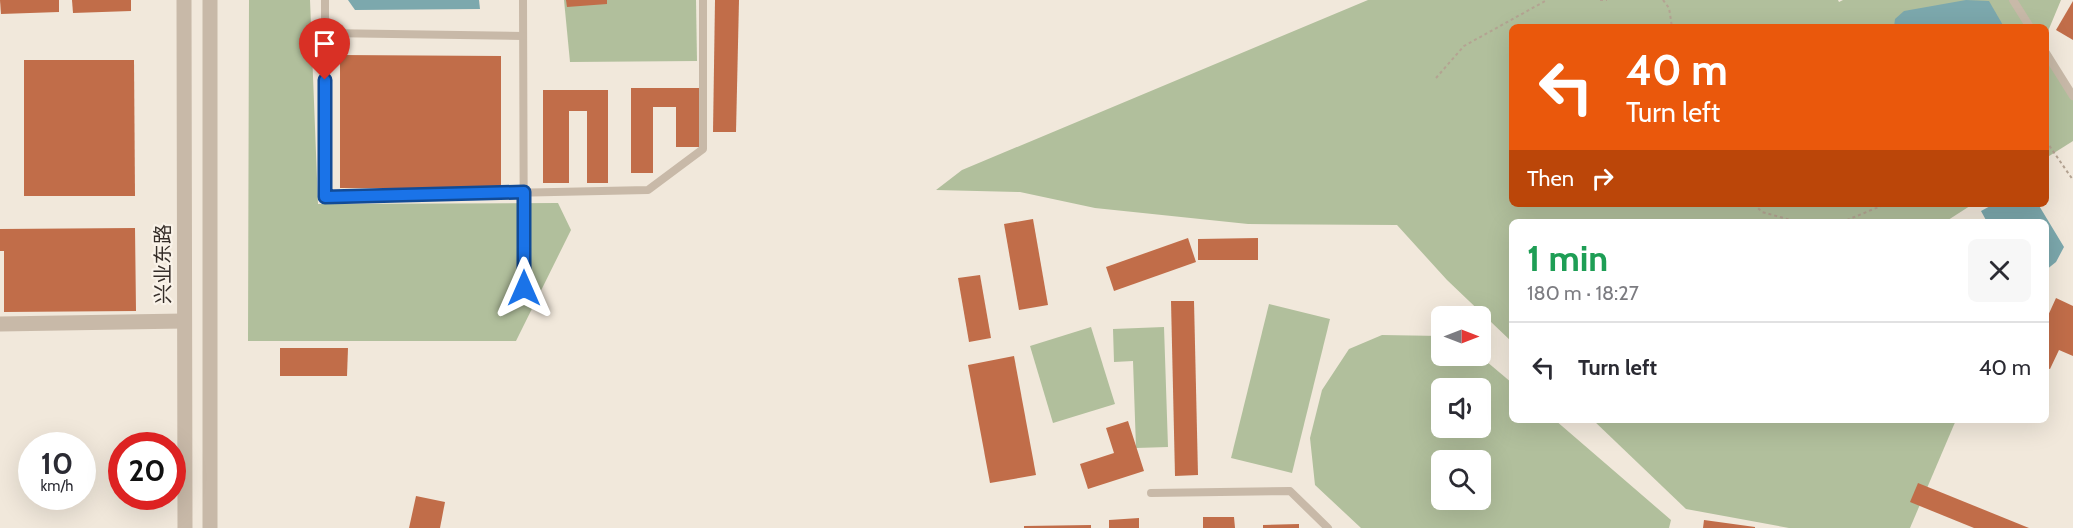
<!DOCTYPE html>
<html lang="en">
<head>
<meta charset="utf-8">
<style>
	body { margin:0; font-family:Cabin,"Noto Sans SC",sans-serif; background:#f7f7f7; color:#2b2b33; height:100vh; display:flex; flex-direction:column; font-size:22px; white-space:nowrap }
	* { box-sizing:border-box; margin:0 }
	p { font-size:20px; color:#7c7c81 }
	.icon { flex:none; width:33px; height:33px; fill:none; stroke:currentColor; stroke-width:2; stroke-linecap:round; stroke-linejoin:round }
	.map { position:relative; flex:1; overflow:hidden }
	.sheet { position:absolute; left:1509px; top:219px; width:540px; height:204px; display:flex; flex-direction:column; background:#fff; border-radius:9px; box-shadow:0 6px 24px #0002 }
	.sheet>* { flex:none }
	.guide { position:absolute; left:1509px; top:24px; width:540px; height:183px; border-radius:9px; box-shadow:0 6px 24px #0002; background:#ea580c; color:#fff; overflow:hidden }
	.needle { width:39px; rotate:90deg }
	.fabs { position:absolute; left:1431px; top:306px; display:grid; gap:12px }
	.fabs a { display:grid; place-items:center; width:60px; height:60px; border-radius:9px; background:#fff; box-shadow:0 6px 24px #0002; font-size:30px }
	.speed { position:absolute; left:18px; top:432px; display:flex; gap:12px; font-size:30px; font-weight:700; text-align:center }
	.speed>* { display:grid; place-content:center; width:78px; height:78px; border-radius:50%; background:#fff; box-shadow:0 6px 24px #0002; line-height:1 }
	.speed small { font-size:15px; font-weight:400 }
	.speed .limit { border:9px solid #d22; background:#fff; color:#111 }
	.pin { position:absolute; display:grid; place-items:center; width:51px; height:51px; color:#fff; margin:-62px -26px; border-radius:50% 50% 50% 0; rotate:-45deg; box-shadow:0 0 6px #0007 }
	.pin .icon { rotate:45deg }
	.me { position:absolute; width:66px; margin:-33px; rotate:0deg; stroke-linejoin:round; filter:drop-shadow(0 0 4px #0008) }
	.turn { display:flex; align-items:center; gap:21px; height:126px; padding:0 18px; font-size:27px }
	.turn .icon { width:78px; height:78px; stroke-width:2.5 }
	.turn b { display:block; font-size:42px; line-height:51px }
	.then { display:flex; align-items:center; height:57px; padding:0 18px; background:#0003; gap:12px; font-size:22px }
	.round { display:grid; place-items:center; flex:none; width:63px; height:63px; border-radius:9px; background:#f7f7f7 }
	.overview { display:flex; align-items:center; justify-content:space-between; height:102px; padding:0 18px }
	h1 { font-size:36px; font-weight:700; line-height:45px; color:#1e9e55 }
	ul { padding:0; list-style:none }
	li { display:flex; align-items:center; gap:18px; height:90px; padding:0 18px; border-top:2px solid #e1e1e2 }
	li div { flex:1 }
	li b { display:block; font-size:22px }
	li em { font-style:normal }
	.map>svg:first-child { display:block }
	.green { fill:#b1bf9c; fill-rule:evenodd }
	.water { fill:#7ca8ad }
	.building { fill:#c16d49 }
	.lines { fill:none; stroke-linecap:round; stroke-linejoin:round }
	.path { stroke:#b4a392; stroke-width:2; stroke-dasharray:3 3; stroke-linecap:butt }
	.service { stroke:#c8b9a8; stroke-width:8 }
	.minor { stroke:#c8b9a8; stroke-width:15 }
	.tertiary { stroke:#c8b9a8; stroke-width:15 }
	.route-casing { stroke:#114b97; stroke-width:15 }
	.route { stroke:#1a73e8; stroke-width:10 }
	.labels { text-anchor:middle; dominant-baseline:central; stroke-width:4.5; stroke-linejoin:round; paint-order:stroke }
	.street-label { font-size:20px; fill:#352d28; stroke:#f9f2e8 }
</style>
</head>
<body>
<div class="map">
<svg width="2073" height="528" viewBox="0 0 2073 528">
	<rect width="100%" height="100%" fill="#f1e8db"/>
	<!-- green -->
	<g class="green">
		<path d="M249 0H310L318 204 558 203 571 230 516 341H248Z"/>
		<path d="M564 0H696L697 61 570 62Z"/>
		<path d="M1368 0H1838L1839 2 1843 0H2061L2046 36V27H1512V204H1973L1945 222H1512V342L1447 280 1397 225 1248 224 1095 208 1020 192 936 190 962 170Z"/>
		<path d="M2046 53 2073 96V141L2046 158Z"/>
		<path d="M1269 304 1330 319 1292 473 1231 458Z"/>
		<path d="M1091 327 1115 404 1053 423 1030 346Z"/>
		<path d="M1164 327 1168 447 1136 448 1133 361 1114 362 1113 329Z"/>
		<path d="M1382 335 1441 336 1442 356H1480L1512 383V420H1555L1671 520 1669 528H1361L1315 485 1310 438 1322 390 1349 349ZM1442 388H1480V428H1442ZM1442 460H1480V500H1442Z"/>
		<path d="M1593 420H1956L1910 528H1789L1686 509Z"/>
	</g>
	<!-- water -->
	<g class="water">
		<path d="M348 0H479L480 9 355 10Z"/>
		<path d="M1966 0 1989 1 2004 27H1894L1895 19 1904 11Z"/>
		<path d="M1994 204H2038L2064 247 2056 262 2046 270V222H1987L1981 211Z"/>
	</g>
	<!-- building -->
	<g class="building">
		<path d="M0 0H59V12L1 14Z"/>
		<path d="M72 0H131V11L73 13Z"/>
		<path d="M566 0H607V4L567 7Z"/>
		<path d="M715 0H739L736 132H713Z"/>
		<path d="M2073 1V40L2056 30Z"/>
		<path d="M340 55 501 56V189L340 188Z"/>
		<path d="M24 60H134L135 196H24Z"/>
		<path d="M631 88H701L700 147H676V107H653V173H631Z"/>
		<path d="M543 90H608V183H587V111H569V183H543Z"/>
		<path d="M1033 219 1048 305 1019 310 1004 224Z"/>
		<path d="M135 228 136 311 4 312V251H0V229Z"/>
		<path d="M1188 238 1196 262 1114 291 1106 267Z"/>
		<path d="M1258 238V260H1198V239Z"/>
		<path d="M980 275 991 338 969 342 958 278Z"/>
		<path d="M2056 298 2073 306V356L2059 350 2050 369 2046 368V320Z"/>
		<path d="M1171 301H1194L1198 475 1175 476Z"/>
		<path d="M280 348H348L347 376H280Z"/>
		<path d="M1014 356 1036 475 990 483 968 365Z"/>
		<path d="M1128 421 1144 471 1088 489 1080 464 1114 453 1106 428Z"/>
		<path d="M1918 483 2029 528H1974L1910 502Z"/>
		<path d="M416 496 445 502 440 528H409Z"/>
		<path d="M1203 517H1234L1235 528H1203Z"/>
		<path d="M1139 518V528H1109V520Z"/>
		<path d="M1704 520 1755 527V528H1703Z"/>
		<path d="M1299 524V528H1263V525Z"/>
		<path d="M1091 525V528H1024V526Z"/>
	</g>
	<g class="lines">
		<!-- path -->
		<g class="path">
			<path d="M1600 0H1607"/>
			<path d="M1663 0 1669 8 1672 27"/>
			<path d="M1436 78 1464 46 1547 0"/>
			<path d="M2046 141 2073 180"/>
			<path d="M1754 204 1762 212 1798 222"/>
			<path d="M1829 222 1847 220 1886 204"/>
		</g>
		<!-- service -->
		<g class="service">
			<path d="M325 0V197L648 190 703 149V0"/>
			<path d="M523 0 524 288"/>
			<path d="M2013 0 2030 27"/>
			<path d="M325 33 523 36"/>
			<path d="M2046 53 2073 96"/>
			<path d="M1151 493 1290 491 1328 528"/>
		</g>
		<!-- minor -->
		<path class="minor" d="M0 324 184 321"/>
		<!-- tertiary -->
		<g class="tertiary">
			<path d="M184 0 185 528"/>
			<path d="M210 528V0"/>
		</g>
	</g>
	<g class="lines">
		<!-- route casing -->
		<g class="route-casing">
			<path id="route" d="M325 80V197L524 192V288"/>
		</g>
		<!-- route -->
		<use href="#route" class="route"/>
	</g>
	<g class="labels">
		<!-- street labels -->
		<g class="street-label">
			<text transform="translate(163 264) rotate(-90)">兴业东路</text>
		</g>
	</g>
</svg>
<div class="fabs">
<a><svg class="needle" viewBox="-14 -14 28 28"><path d="M0-13l5 13h-10z" fill="#e53935"/><path d="M0 13l5-13h-10z" fill="#7c7c81"/></svg></a>
<a><svg class="icon" aria-label="sound" viewBox="0 0 24 24"><path d="M4 9h4l5-4v14l-5-4H4zM17 9q2 3 0 6"/></svg></a>
<a><svg class="icon" aria-label="search" viewBox="0 0 24 24"><circle cx="10" cy="10" r="6"/><path d="M15 15l6 6"/></svg></a>
</div>
<div class="speed"><div>10<small>km/h</small></div><div class="limit">20</div></div>
<div class="pin" style="left:325px;top:80px;background:#d93025"><svg class="icon" aria-label="arrive" viewBox="0 0 24 24"><path d="M6 21V4h12l-3 4 3 4H6"/></svg></div>
<svg class="me" style="left:524px;top:288px" viewBox="-20 -20 40 40"><path d="M0-17L14 15 0 8-14 15z" fill="#1a73e8" stroke="#fff" stroke-width="4"/></svg>
<div class="guide">
<div class="turn"><svg class="icon" aria-label="left" viewBox="0 0 24 24"><path d="M17 20v-9H6M10 6l-5 5 5 5"/></svg><div><b>40 m</b>Turn left</div></div>
<div class="then">Then<svg class="icon" aria-label="right" viewBox="0 0 24 24"><path d="M7 20v-9h11M14 6l5 5-5 5"/></svg></div>
</div>
<section class="sheet">
<div class="overview"><div><h1>1 min</h1><p>180 m · 18:27</p></div><a class="round"><svg class="icon" aria-label="close" viewBox="0 0 24 24"><path d="M6 6l12 12M18 6L6 18"/></svg></a></div>
<ul>
<li><svg class="icon" aria-label="left" viewBox="0 0 24 24"><path d="M17 20v-9H6M10 6l-5 5 5 5"/></svg><div><b>Turn left</b></div><em>40 m</em></li>
</ul>
</section>
</div>
</body>
</html>
